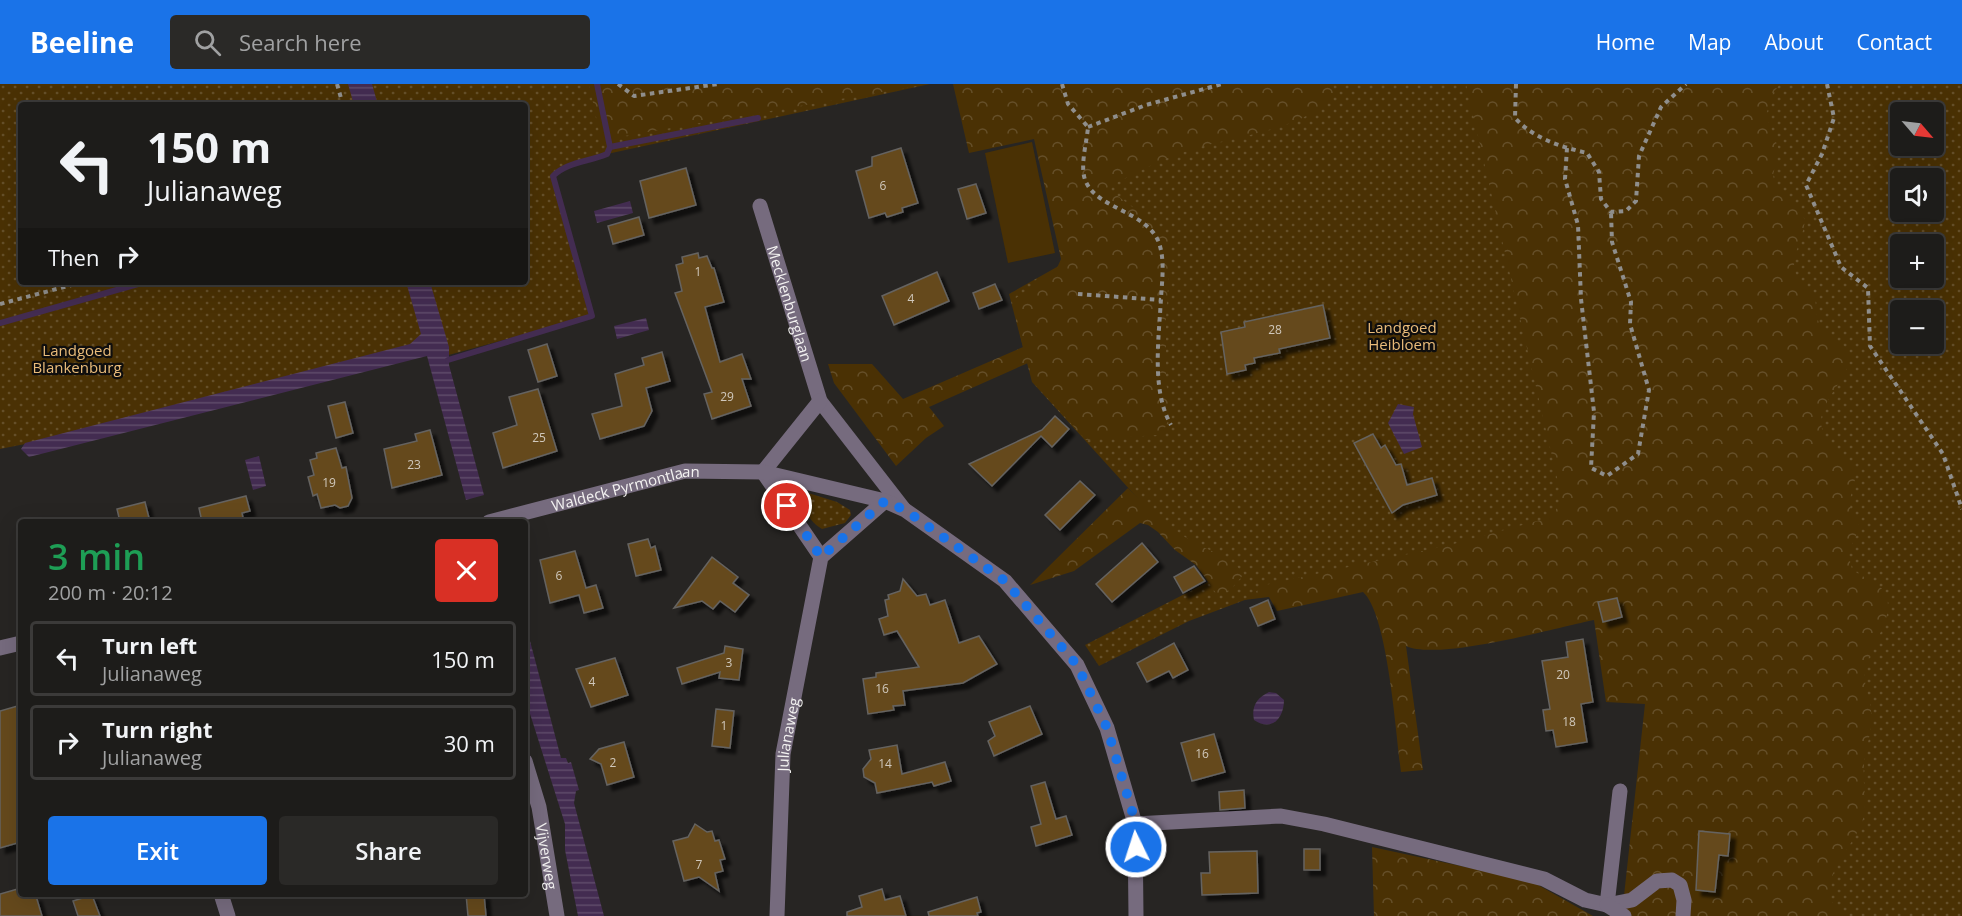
<!DOCTYPE html>
<html lang="en">
<head>
<meta charset="utf-8">
<style>
	body { margin:0; font-family:"Open Sans",sans-serif; background:#2a2927; color:#f1f3f6; height:100vh; display:flex; flex-direction:column; font-size:22px; white-space:nowrap }
	* { box-sizing:border-box; margin:0 }
	p { font-size:20px; color:#a0a1a2 }
	.icon { flex:none; width:33px; height:33px; fill:none; stroke:currentColor; stroke-width:2; stroke-linecap:round; stroke-linejoin:round }
	.map { position:relative; flex:1; overflow:hidden }
	.panel { position:absolute; left:18px; top:435px; width:510px; height:378px; display:flex; flex-direction:column; background:#1d1c1a; border-radius:6px; box-shadow:0 6px 24px #0002,0 0 0 2px #3b3a39 }
	.panel>* { flex:none }
	.top-card { position:absolute; left:18px; top:18px; width:510px; height:183px; border-radius:6px; box-shadow:0 6px 24px #0002,0 0 0 2px #3b3a39; background:#1d1c1a; color:#f1f3f6; overflow:hidden }
	.needle { width:39px; rotate:118deg }
	.fabs { position:absolute; left:1890px; top:18px; display:grid; gap:12px }
	.fabs a { display:grid; place-items:center; width:54px; height:54px; border-radius:6px; background:#1d1c1a; box-shadow:0 6px 24px #0002,0 0 0 2px #3b3a39; font-size:30px }
	.pin { position:absolute; display:grid; place-items:center; width:51px; height:51px; color:#fff; margin:-26px; border:3px solid #fff; border-radius:50%; box-shadow:0 2px 6px #0007 }
	.me { position:absolute; width:66px; margin:-33px; rotate:356deg; stroke-linejoin:round; filter:drop-shadow(0 0 4px #0008) }
	.turn { display:flex; align-items:center; gap:21px; height:126px; padding:0 30px; font-size:27px }
	.turn .icon { width:78px; height:78px; stroke-width:2.5 }
	.turn b { display:block; font-size:42px; line-height:51px }
	.then { display:flex; align-items:center; height:57px; padding:0 30px; background:#0003; gap:12px; font-size:22px }
	.round { display:grid; place-items:center; flex:none; width:63px; height:63px; border-radius:6px; background:#2a2927 }
	.overview { display:flex; align-items:center; justify-content:space-between; height:102px; padding:0 30px }
	h1 { font-size:36px; font-weight:600; line-height:45px; color:#1e9e55 }
	.primary-button { display:flex; gap:12px; margin-top:auto; padding:12px 30px }
	.primary-button a { flex:1; height:69px; border-radius:6px; background:#1a73e8; color:#fff; font-size:24px; font-weight:600; line-height:69px; text-align:center }
	.primary-button a+a { background:#2a2927; color:#f1f3f6 }
	ul { padding:0; list-style:none }
	li { display:flex; align-items:center; gap:18px; height:75px; margin:0 12px 9px; padding:0 18px; border:3px solid #3b3a39; border-radius:6px }
	li div { flex:1 }
	li b { display:block; font-size:22px }
	li em { font-style:normal }
	header { display:flex; align-items:center; gap:36px; box-sizing:border-box; height:84px; padding:0 30px; background:#1a73e8; color:#fff }
	header strong { font-size:28px }
	nav { display:flex; gap:33px; margin-inline-start:auto; font-size:21px }
	.search { width:420px; height:54px; background:#2a2927; display:flex; align-items:center; gap:15px; box-sizing:border-box; padding:0 21px; border-radius:6px; color:#a0a1a2; font-size:22px }
	.map>svg:first-child { display:block }
	.grass { fill:url(#grass-dots); fill-rule:evenodd }
	.forest { fill:url(#forest-crowns) }
	.pitch { fill:#4a3104 }
	.water { fill:url(#water-rules) }
	.lines { fill:none; stroke-linecap:round; stroke-linejoin:round }
	.stream { stroke:#432c51; stroke-width:6 }
	.building { fill:#654a1f; stroke:#656361; stroke-width:1.5; filter:url(#shadow) }
	.path { stroke:#8f8e8c; stroke-width:4; stroke-dasharray:4.5 4.5; stroke-linecap:butt }
	.minor { stroke:#766b7e; stroke-width:15 }
	.route { stroke:#1a73e8; stroke-width:10; stroke-dasharray:0 18 }
	.labels { text-anchor:middle; dominant-baseline:central; stroke-width:4.5; stroke-linejoin:round; paint-order:stroke }
	.number-label { font-size:12px; fill:#d0c8bc }
	.street-label { font-size:15px; fill:#f3f2f1; stroke:#0f0e0e }
	.park-label { font-size:15px; fill:#eabc7a; stroke:#0f0e0e }
</style>
</head>
<body>
<header>
<strong>Beeline</strong>
<div class="search"><svg class="icon" aria-label="search" viewBox="0 0 24 24"><circle cx="10" cy="10" r="6"/><path d="M15 15l6 6"/></svg>Search here</div>
<nav><a>Home</a><a>Map</a><a>About</a><a>Contact</a></nav>
</header>
<div class="map">
<svg width="1962" height="832" viewBox="0 0 1962 832">
	<defs>
		<pattern id="grass-dots" width="8" height="8" patternUnits="userSpaceOnUse" patternTransform="scale(1.5)"><rect width="8" height="8" fill="#4a3104"/><path d="M2 2h.1M6 6h.1" fill="none" stroke="#654f29" stroke-width="1.8" stroke-linecap="round"/></pattern>
		<pattern id="forest-crowns" width="20" height="18" patternUnits="userSpaceOnUse" patternTransform="scale(1.5)"><rect width="20" height="18" fill="#4a3104"/><path d="M2 6a3 3 0 1 1 6 0M12 15a3 3 0 1 1 6 0" fill="none" stroke="#654f29"/></pattern>
		<pattern id="water-rules" width="6" height="5" patternUnits="userSpaceOnUse" patternTransform="scale(1.5)"><rect width="6" height="5" fill="#432c51"/><path d="M0 2.5h6" fill="none" stroke="#5f4b6a"/></pattern>
		<filter id="shadow"><feDropShadow dx="5.5" dy="5.5" stdDeviation="1.5" flood-color="#0009"/></filter>
	</defs>
	<rect width="100%" height="100%" fill="#272523"/>
	<!-- grass -->
	<g class="grass">
		<path d="M0 0H930L607 70C588 79 567 78 553 93L592 232 445 272 412 268 31 366 25 360 0 365ZM21 21H525V198H21Z"/>
		<path d="M1038 0H1962V832H1795L1646 462 1364 499 1266 508 1189 537 1099 582 1085 561 1212 496 1032 298 1009 210 1064 179ZM1900 28H1934V62H1900ZM1900 94H1934V128H1900ZM1900 160H1934V194H1900ZM1900 226H1934V260H1900Z"/>
		<path d="M805 408 837 418 850 426 851 431 845 439 822 445C810 438 803 426 801 412Z"/>
	</g>
	<!-- forest -->
	<g class="forest">
		<path d="M589 0H928L601 56Z"/>
		<path d="M953 0H1335L1333 2 1335 10C1307 46 1229 53 1187 67 1159 76 1133 90 1107 104L1166 148 1171 159 1166 234V299L1172 328 1164 346 1157 351 1086 356 1033 298 1028 279 929 323 944 342 926 354 896 382 834 299 828 280H872L903 315 1023 263 1012 217 1057 184 1061 175 1034 55 969 69Z"/>
		<path d="M1466 0H1780L1773 9 1766 31 1779 66 1773 91 1776 104 1805 135C1803 164 1777 186 1813 207 1818 220 1814 235 1823 246 1830 256 1846 258 1849 270 1854 288 1822 314 1821 337 1821 358 1841 367 1851 382 1860 394 1851 405 1850 417 1849 426 1857 435 1860 443L1848 469 1852 485C1862 494 1883 499 1887 513 1893 539 1869 562 1865 587 1863 601 1870 613 1871 627 1874 645 1865 663 1864 681 1862 699 1868 717 1863 735 1854 766 1807 802 1843 832H1608L1622 830 1645 620 1606 618 1594 536C1555 544 1438 577 1406 562L1423 686 1401 688C1396 652 1388 530 1363 508L1277 527 1269 513 1244 516 1265 501 1450 461 1548 434 1560 421 1561 411Z"/>
		<path d="M1128 404C1146 422 1164 439 1185 453 1206 467 1228 470 1244 490L1231 505 1218 512 1196 481 1175 466 1158 448 1148 441 1140 439 1074 487 1030 501Z"/>
		<path d="M1372 763 1531 797 1593 832H1374Z"/>
	</g>
	<!-- pitch -->
	<path class="pitch" d="M1032 58 1055 169 1008 179 985 69Z"/>
	<!-- water -->
	<g class="water">
		<path d="M348 0H372L378 21H354Z"/>
		<path d="M630 117 633 129 597 139 594 127Z"/>
		<path d="M406 198H430L449 263V281L484 411 466 416 427 272 29 373 21 365 25 359 410 260 421 250Z"/>
		<path d="M646 234 649 246 617 255 614 242Z"/>
		<path d="M1398 320 1414 323 1413 330 1422 363 1404 370 1388 339Z"/>
		<path d="M259 372 266 402 253 406 245 376Z"/>
		<path d="M525 538 561 674H566L568 679 571 678 579 706 576 707 574 719 604 832H578L565 766V740L525 614Z"/>
		<path d="M1269 608 1276 609 1284 616C1284 634 1272 648 1254 636 1251 622 1257 614 1269 608Z"/>
	</g>
	<g class="lines">
		<!-- stream -->
		<g class="stream">
			<path d="M610 63 758 34"/>
			<path d="M0 239 145 198"/>
			<path d="M448 276 592 232 553 92C567 78 588 78 607 70L610 63 597 0"/>
		</g>
	</g>
	<!-- building -->
	<g class="building">
		<path d="M901 64 918 119 902 124 903 128 887 133 885 129 869 134 856 87 872 82V73Z"/>
		<path d="M686 84 696 121 649 134 640 97Z"/>
		<path d="M976 100 986 129 967 135 958 105Z"/>
		<path d="M639 133 644 151 613 160 608 142Z"/>
		<path d="M698 169 699 174 707 172 712 184H714L724 218 705 223 720 278 742 270 751 295H742L751 322 712 335 704 310 712 308 675 209 682 207 676 181 683 179 682 173Z"/>
		<path d="M937 188 949 217 894 241 882 212Z"/>
		<path d="M995 200 1002 216 979 225 973 209Z"/>
		<path d="M1323 221 1330 254 1279 265 1280 269 1254 274 1255 279 1245 281 1246 286 1227 290 1221 248 1245 243 1244 238Z"/>
		<path d="M547 260 557 292 538 298 528 266Z"/>
		<path d="M662 268 670 297 646 304 652 327 644 342 600 355 592 330 622 322 615 290 644 281 642 274Z"/>
		<path d="M538 305 557 367 503 384 493 349 517 341 509 313Z"/>
		<path d="M345 318 353 349 336 354 328 322Z"/>
		<path d="M1055 332 1069 345 1052 363 1041 352 992 402 969 380 1042 346Z"/>
		<path d="M430 346 442 391 392 404 384 365 417 357 415 350Z"/>
		<path d="M1373 350 1381 364 1385 361 1396 381 1401 380 1407 401 1432 394 1437 411 1403 421 1392 429 1354 359Z"/>
		<path d="M336 364 342 384 346 383 352 414 348 422 340 424 335 421 321 424 317 410 313 412 308 393 314 391 310 376 317 374 316 369Z"/>
		<path d="M1080 397 1095 411 1060 446 1045 431Z"/>
		<path d="M246 412 250 427 242 429 244 438H202L199 424Z"/>
		<path d="M145 418 150 438H120L117 425Z"/>
		<path d="M648 455 651 464 655 462 661 486 636 492 628 460Z"/>
		<path d="M1142 459 1158 478 1112 518 1096 500Z"/>
		<path d="M575 467 586 504 596 501 603 524 584 529 579 511 550 519 540 476Z"/>
		<path d="M712 473 738 493 733 499 749 511 735 528 720 517 713 525 702 517 674 524Z"/>
		<path d="M1194 482 1205 497 1183 509 1174 493Z"/>
		<path d="M903 495 917 512 926 510 930 521 945 516 959 559 979 552 997 580 963 599 903 607 905 621 893 622 894 626 868 630 863 595 876 593V589L919 583 897 547 884 551 879 535 888 532 885 516 889 515 888 511 900 507Z"/>
		<path d="M1617 514 1622 533 1603 538 1598 518Z"/>
		<path d="M1268 516 1275 535 1258 542 1250 524Z"/>
		<path d="M1583 555 1593 618 1581 620 1587 658 1556 663 1553 646 1546 647 1543 626 1550 625 1542 577 1568 573 1566 558Z"/>
		<path d="M1174 559 1188 586 1173 594 1169 587 1147 598 1137 579Z"/>
		<path d="M725 562 743 565 739 596 719 594 720 588 682 600 677 584 724 569Z"/>
		<path d="M615 574 628 611 591 623 576 585Z"/>
		<path d="M21 621V758L0 764V627Z"/>
		<path d="M1030 622 1042 650 994 672 988 657 995 652 989 638Z"/>
		<path d="M716 625 734 627 730 664 712 662Z"/>
		<path d="M1214 650 1225 688 1192 697 1181 659Z"/>
		<path d="M624 658 634 693 607 701 601 680 590 675 599 665Z"/>
		<path d="M897 661 902 690 945 678 951 697 934 702 932 698 877 709 875 699 864 693 863 685 871 675 869 666Z"/>
		<path d="M1045 698 1056 735 1066 732 1072 751 1036 762 1031 743 1041 740 1031 702Z"/>
		<path d="M1244 706 1245 724 1220 726 1219 708Z"/>
		<path d="M695 740 707 748 712 747 715 757 719 756 725 775 720 776 723 787 715 789 719 807 699 793 684 797 673 757 688 753Z"/>
		<path d="M1699 747 1730 750 1728 772 1719 771 1715 808 1696 806Z"/>
		<rect x="1304" y="765" width="16" height="21"/>
		<path d="M1257 767 1258 809 1202 811 1201 789H1210L1209 768Z"/>
		<path d="M21 804V810H25L27 814 36 812 42 832H0V810Z"/>
		<path d="M882 805 885 816 900 812 906 832H847V828L862 823 859 812Z"/>
		<path d="M466 810H484L486 832H468Z"/>
		<path d="M92 811 100 832H78L73 817Z"/>
		<path d="M977 813 981 828 977 829 978 832H929L928 828Z"/>
	</g>
	<g class="lines">
		<!-- path -->
		<g class="path">
			<path d="M337 0 343 21"/>
			<path d="M618 0 634 12 718 0"/>
			<path d="M1062 0 1068 20 1088 43C1087 58 1079 84 1086 98 1098 125 1148 128 1159 159 1165 176 1162 197 1161 214 1159 254 1151 306 1171 341"/>
			<path d="M1516 0 1515 34C1533 54 1561 63 1587 69L1599 88 1601 115 1611 128 1626 127 1636 117 1639 72 1661 23 1686 0"/>
			<path d="M1827 0 1834 34 1822 70 1806 101 1841 183 1868 204 1870 262 1943 370 1962 425"/>
			<path d="M1088 43 1146 21 1222 0"/>
			<path d="M1567 64 1565 95 1578 141 1581 215 1594 328 1591 384 1607 392 1638 370 1649 306 1630 240 1631 218 1612 158 1611 128"/>
			<path d="M1078 210 1161 216"/>
			<path d="M0 220 83 198"/>
		</g>
		<!-- minor -->
		<g class="minor">
			<path id="s1" d="M760 122 820 317 903 424"/>
			<path d="M763 388 821 473"/>
			<path d="M763 388 820 317"/>
			<path id="s2" d="M489 438 685 387 763 388 885 417 905 426 1005 497 1077 581 1107 644 1135 740 1136 832"/>
			<path d="M0 564 21 559"/>
			<path id="s3" d="M525 677 539 723 557 832"/>
			<path d="M1135 740 1281 732 1324 740 1544 795 1585 816 1607 821 1620 707"/>
			<path d="M221 810 228 832"/>
			<path d="M1607 821 1632 816 1657 797 1672 796 1680 801 1684 816 1683 832"/>
			<path d="M1607 821 1624 832"/>
			<path id="s4" d="M777 832 783 670 821 473 885 417"/>
		</g>
	</g>
	<g class="lines">
		<!-- route -->
		<path class="route" d="M787 422 821 473 885 417 905 426 1005 497 1077 581 1107 644 1136 740V763"/>
	</g>
	<g class="labels">
		<!-- number labels -->
		<g class="number-label">
			<text x="883" y="101">6</text>
			<text x="698" y="187">1</text>
			<text x="911" y="214">4</text>
			<text x="1275" y="245">28</text>
			<text x="727" y="312">29</text>
			<text x="539" y="353">25</text>
			<text x="414" y="380">23</text>
			<text x="329" y="398">19</text>
			<text x="559" y="491">6</text>
			<text x="729" y="578">3</text>
			<text x="1563" y="590">20</text>
			<text x="592" y="597">4</text>
			<text x="882" y="604">16</text>
			<text x="1569" y="637">18</text>
			<text x="724" y="641">1</text>
			<text x="1202" y="669">16</text>
			<text x="613" y="678">2</text>
			<text x="885" y="679">14</text>
			<text x="699" y="780">7</text>
		</g>
		<!-- street labels -->
		<g class="street-label">
			<text stroke="none"><textPath href="#s1" startOffset="102">Mecklenburglaan</textPath></text>
			<text stroke="none"><textPath href="#s2" startOffset="141">Waldeck Pyrmontlaan</textPath></text>
			<text stroke="none"><textPath href="#s4" startOffset="182">Julianaweg</textPath></text>
			<text stroke="none"><textPath href="#s3" startOffset="98">Vijverweg</textPath></text>
		</g>
		<!-- park labels -->
		<g class="park-label">
			<text x="1402" y="243">Landgoed<tspan x="1402" dy="17">Heibloem</tspan></text>
			<text x="77" y="266">Landgoed<tspan x="77" dy="17">Blankenburg</tspan></text>
		</g>
	</g>
</svg>
<div class="fabs">
<a><svg class="needle" viewBox="-14 -14 28 28"><path d="M0-13l5 13h-10z" fill="#e53935"/><path d="M0 13l5-13h-10z" fill="#a0a1a2"/></svg></a>
<a><svg class="icon" aria-label="sound" viewBox="0 0 24 24"><path d="M4 9h4l5-4v14l-5-4H4zM17 9q2 3 0 6"/></svg></a>
<a>+</a>
<a>−</a>
</div>
<div class="pin" style="left:787px;top:422px;background:#d93025"><svg class="icon" aria-label="arrive" viewBox="0 0 24 24"><path d="M6 21V4h12l-3 4 3 4H6"/></svg></div>
<svg class="me" style="left:1136px;top:763px" viewBox="-20 -20 40 40"><circle r="17" fill="#1a73e8" stroke="#fff" stroke-width="3"/><path d="M0-11L8 9 0 5-8 9z" fill="#fff"/></svg>
<div class="top-card">
<div class="turn"><svg class="icon" aria-label="left" viewBox="0 0 24 24"><path d="M17 20v-9H6M10 6l-5 5 5 5"/></svg><div><b>150 m</b>Julianaweg</div></div>
<div class="then">Then<svg class="icon" aria-label="right" viewBox="0 0 24 24"><path d="M7 20v-9h11M14 6l5 5-5 5"/></svg></div>
</div>
<section class="panel">
<div class="overview"><div><h1>3 min</h1><p>200 m · 20:12</p></div><a class="round" style="background:#d93025;color:#fff"><svg class="icon" aria-label="close" viewBox="0 0 24 24"><path d="M6 6l12 12M18 6L6 18"/></svg></a></div>
<ul>
<li><svg class="icon" aria-label="left" viewBox="0 0 24 24"><path d="M17 20v-9H6M10 6l-5 5 5 5"/></svg><div><b>Turn left</b><p>Julianaweg</p></div><em>150 m</em></li>
<li><svg class="icon" aria-label="right" viewBox="0 0 24 24"><path d="M7 20v-9h11M14 6l5 5-5 5"/></svg><div><b>Turn right</b><p>Julianaweg</p></div><em>30 m</em></li>
</ul>
<div class="primary-button"><a>Exit</a><a>Share</a></div>
</section>
</div>
</body>
</html>
